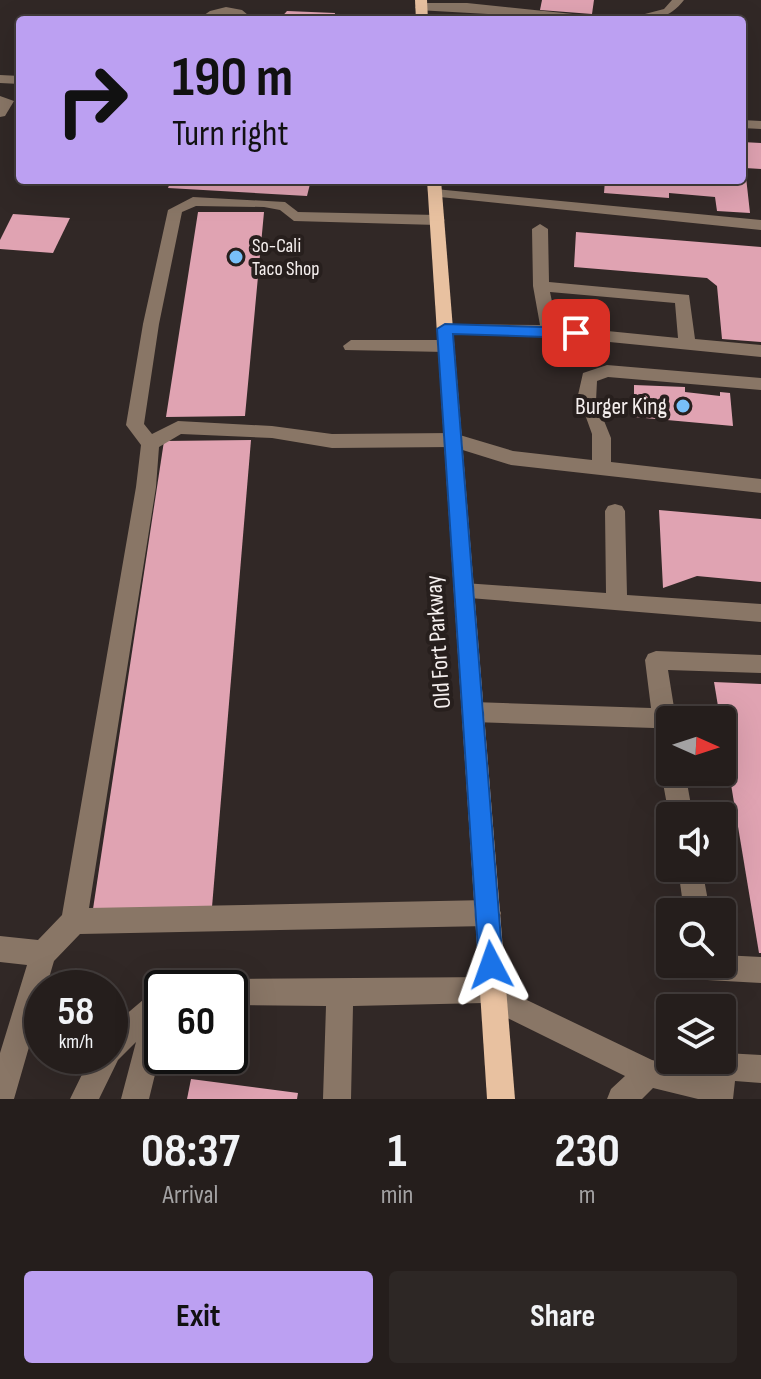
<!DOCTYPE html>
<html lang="en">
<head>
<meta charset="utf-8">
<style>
	body { margin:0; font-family:"Sofia Sans Condensed",sans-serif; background:#2d2725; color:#f1f3f6; height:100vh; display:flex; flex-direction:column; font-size:30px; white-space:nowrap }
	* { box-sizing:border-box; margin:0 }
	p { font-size:26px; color:#a3a2a3 }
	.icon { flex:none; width:44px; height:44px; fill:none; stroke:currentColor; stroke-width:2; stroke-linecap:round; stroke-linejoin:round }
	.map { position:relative; height:1099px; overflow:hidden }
	.panel { display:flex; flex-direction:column; background:#251e1c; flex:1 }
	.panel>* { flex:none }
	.guide { position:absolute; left:16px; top:16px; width:730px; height:168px; border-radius:8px; box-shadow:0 8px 32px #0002,0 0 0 2px #423c3b; background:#bca0f2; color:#111; overflow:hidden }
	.needle { width:52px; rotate:93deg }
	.tools { position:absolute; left:656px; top:706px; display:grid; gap:16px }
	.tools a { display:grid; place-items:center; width:80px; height:80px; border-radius:8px; background:#251e1c; box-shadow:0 8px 32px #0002,0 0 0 2px #423c3b; font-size:40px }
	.speed { position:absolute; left:24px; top:970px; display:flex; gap:16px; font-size:40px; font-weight:700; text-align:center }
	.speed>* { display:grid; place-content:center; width:104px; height:104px; border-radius:50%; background:#251e1c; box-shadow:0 8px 32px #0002,0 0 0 2px #423c3b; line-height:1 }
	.speed small { font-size:20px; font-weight:400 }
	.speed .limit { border:4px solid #111; border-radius:12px; background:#fff; color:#111 }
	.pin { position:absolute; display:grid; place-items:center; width:68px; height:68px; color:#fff; margin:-34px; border-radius:16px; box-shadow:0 4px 12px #0006 }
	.me { position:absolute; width:88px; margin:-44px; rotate:356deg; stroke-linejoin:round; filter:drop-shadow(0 0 6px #0008) }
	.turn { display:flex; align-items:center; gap:28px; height:168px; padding:0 24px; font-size:36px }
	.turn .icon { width:104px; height:104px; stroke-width:2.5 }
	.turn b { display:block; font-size:56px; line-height:68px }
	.eta { display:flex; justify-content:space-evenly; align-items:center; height:136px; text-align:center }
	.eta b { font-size:48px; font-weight:700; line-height:56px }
	.button { display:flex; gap:16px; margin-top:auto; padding:16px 24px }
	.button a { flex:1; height:92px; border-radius:8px; background:#bca0f2; color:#111; font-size:32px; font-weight:700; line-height:92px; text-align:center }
	.button a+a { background:#2d2725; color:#f1f3f6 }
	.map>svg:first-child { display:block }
	.building { fill:#e0a3b2 }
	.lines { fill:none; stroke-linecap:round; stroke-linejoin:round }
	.minor { fill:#897666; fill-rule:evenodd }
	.major { fill:#e8c1a0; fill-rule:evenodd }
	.route { fill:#1a73e8; stroke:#114b97; stroke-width:2 }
	.poi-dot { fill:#78bff8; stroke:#271f1d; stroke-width:3 }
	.labels { text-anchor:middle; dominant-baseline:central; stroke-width:8; stroke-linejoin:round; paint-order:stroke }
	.far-poi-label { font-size:20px; fill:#f5efee; stroke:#271f1d; text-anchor:start }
	.poi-label { font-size:24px; fill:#f5efee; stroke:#271f1d; text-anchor:end }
	.street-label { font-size:24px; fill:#f5efee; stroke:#271f1d }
</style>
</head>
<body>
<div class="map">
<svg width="761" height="1099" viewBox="0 0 761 1099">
	<rect width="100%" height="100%" fill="#312826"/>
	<!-- building -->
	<g class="building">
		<path d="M542 0H594L592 14 540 10Z"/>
		<path d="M287 11 335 13 334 20H279Z"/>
		<path d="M742 142 761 143V169L745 168 750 213 717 211 715 197 669 193V198L604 193 605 180H742Z"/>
		<path d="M171 180H311L307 196 168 188Z"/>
		<path d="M198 212H264L245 416 166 417Z"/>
		<path d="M13 214 70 218 53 253 0 249V240Z"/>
		<path d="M576 232 761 247V342L722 339 717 286 707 278 574 267Z"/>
		<path d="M634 385 685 387V392L720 396V392L730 393 733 426 634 417Z"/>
		<path d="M251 440 212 907 93 909 164 441Z"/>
		<path d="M659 510 761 519V582L697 576 663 588Z"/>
		<path d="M714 682 761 684V953H759Z"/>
		<path d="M191 1079 298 1093 297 1099H187Z"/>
	</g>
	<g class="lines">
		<!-- minor -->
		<g class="minor">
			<path d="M672 0H684C667 22 648 20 622 20L664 9Z"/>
			<path d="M421 3H467L592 16 598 20 417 10 415 7Z"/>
			<path d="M226 7 242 10 254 20C243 20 236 14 226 15 215 16 208 20 197 20L210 11Z"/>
			<path d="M0 75 20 76V84L0 83Z"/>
			<path d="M0 96 14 101 5 116 0 117Z"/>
			<path d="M742 120 761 121V129L742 128Z"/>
			<path d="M435 189 761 220V230L430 196 428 193Z"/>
			<path d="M193 197 285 202 298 212 437 215 445 220 437 225 294 221 280 210 264 207 196 206 182 212 159 324 144 424 152 434 178 421 272 426 332 434 453 433 513 451 592 460V434L578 395 583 373 607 365 761 378V390L608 377 597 381 596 401 611 438V462L761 479V493L511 465 453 447 332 448 272 438 181 434 159 447 156 487 89 908 488 900 497 904 501 913 497 922 488 926 80 934 54 961 46 988H42V1002L14 1099H0V1053L27 965 0 962V936L38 940 62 915 136 487 141 445 126 425 143 324 168 210Z"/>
			<path d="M540 224 548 229 549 282 689 295 695 339 761 345V357L549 336 439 333 437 329 439 325 445 324 540 325 533 286 532 229ZM550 292 675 303 678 338 557 326Z"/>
			<path d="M351 340H446L454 346 446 352 345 350 343 346Z"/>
			<path d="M615 504 622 506 625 511 627 595 761 604V622L457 597 454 591 457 585 464 583 606 593 605 511 608 506Z"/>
			<path d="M656 651 761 655V673L668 670 676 720H670V772H685L693 816H669L661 772 669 763 662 760 654 728 473 722 465 719 462 712 465 705 473 702 651 708 645 660 648 654Z"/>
			<path d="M678 868H702L710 912H684Z"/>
			<path d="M722 955 761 957V983L707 980 698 976 693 964H722Z"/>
			<path d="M493 977 502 981 506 990 652 1060 709 1074 714 1060H722L725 1053 761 1055V1083L735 1081 733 1099H698L653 1088 642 1099H607L611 1089 625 1076 485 1007 483 1003 353 1006 351 1099H323L326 1006 230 1005V988H218L221 983 230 979Z"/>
			<path d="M159 990 162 991V1046L149 1099H121L136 1042 118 1060 99 1099H70L91 1056H110V1028L150 994Z"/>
		</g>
		<!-- major -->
		<g class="major">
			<path d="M415 0H427L428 20H416Z"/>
			<path d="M427 180H441L515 1099H487Z"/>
		</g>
	</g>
	<!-- route -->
	<path class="route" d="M445 324 576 328 584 333 576 338 453 334 503 965 500 973 491 976 483 973 479 965 437 329Z"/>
	<!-- markers -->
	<g class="poi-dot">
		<circle cx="236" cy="257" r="8"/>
		<circle cx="683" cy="406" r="8"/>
	</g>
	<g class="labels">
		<!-- far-poi labels -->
		<g class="far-poi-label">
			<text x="252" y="246">So-Cali<tspan x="252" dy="23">Taco Shop</tspan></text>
		</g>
		<!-- poi labels -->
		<g class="poi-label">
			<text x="667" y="406">Burger King</text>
		</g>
		<!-- street labels -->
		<g class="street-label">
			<text transform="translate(438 642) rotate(-94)">Old Fort Parkway</text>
		</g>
	</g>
</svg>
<div class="tools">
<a><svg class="needle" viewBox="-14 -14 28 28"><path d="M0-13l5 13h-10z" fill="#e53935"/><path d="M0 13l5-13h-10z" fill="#a3a2a3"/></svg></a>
<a><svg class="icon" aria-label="sound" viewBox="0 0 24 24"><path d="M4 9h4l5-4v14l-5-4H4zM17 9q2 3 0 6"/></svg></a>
<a><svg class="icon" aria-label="search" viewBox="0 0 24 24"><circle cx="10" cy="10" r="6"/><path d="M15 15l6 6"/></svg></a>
<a><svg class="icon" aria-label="layers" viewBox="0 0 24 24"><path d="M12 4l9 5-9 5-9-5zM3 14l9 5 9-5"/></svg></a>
</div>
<div class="speed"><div>58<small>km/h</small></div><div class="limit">60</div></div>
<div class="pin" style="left:576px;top:333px;background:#d93025"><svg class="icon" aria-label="arrive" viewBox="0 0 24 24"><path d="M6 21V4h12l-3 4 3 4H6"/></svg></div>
<svg class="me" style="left:491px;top:965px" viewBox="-20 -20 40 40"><path d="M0-17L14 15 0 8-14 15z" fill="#1a73e8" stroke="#fff" stroke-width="4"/></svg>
<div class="guide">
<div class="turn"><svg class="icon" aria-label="right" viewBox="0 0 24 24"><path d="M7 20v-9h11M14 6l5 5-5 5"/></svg><div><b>190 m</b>Turn right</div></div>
</div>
</div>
<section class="panel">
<div class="eta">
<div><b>08:37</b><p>Arrival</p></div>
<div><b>1</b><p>min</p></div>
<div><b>230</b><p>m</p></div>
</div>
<div class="button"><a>Exit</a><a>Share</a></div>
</section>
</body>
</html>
